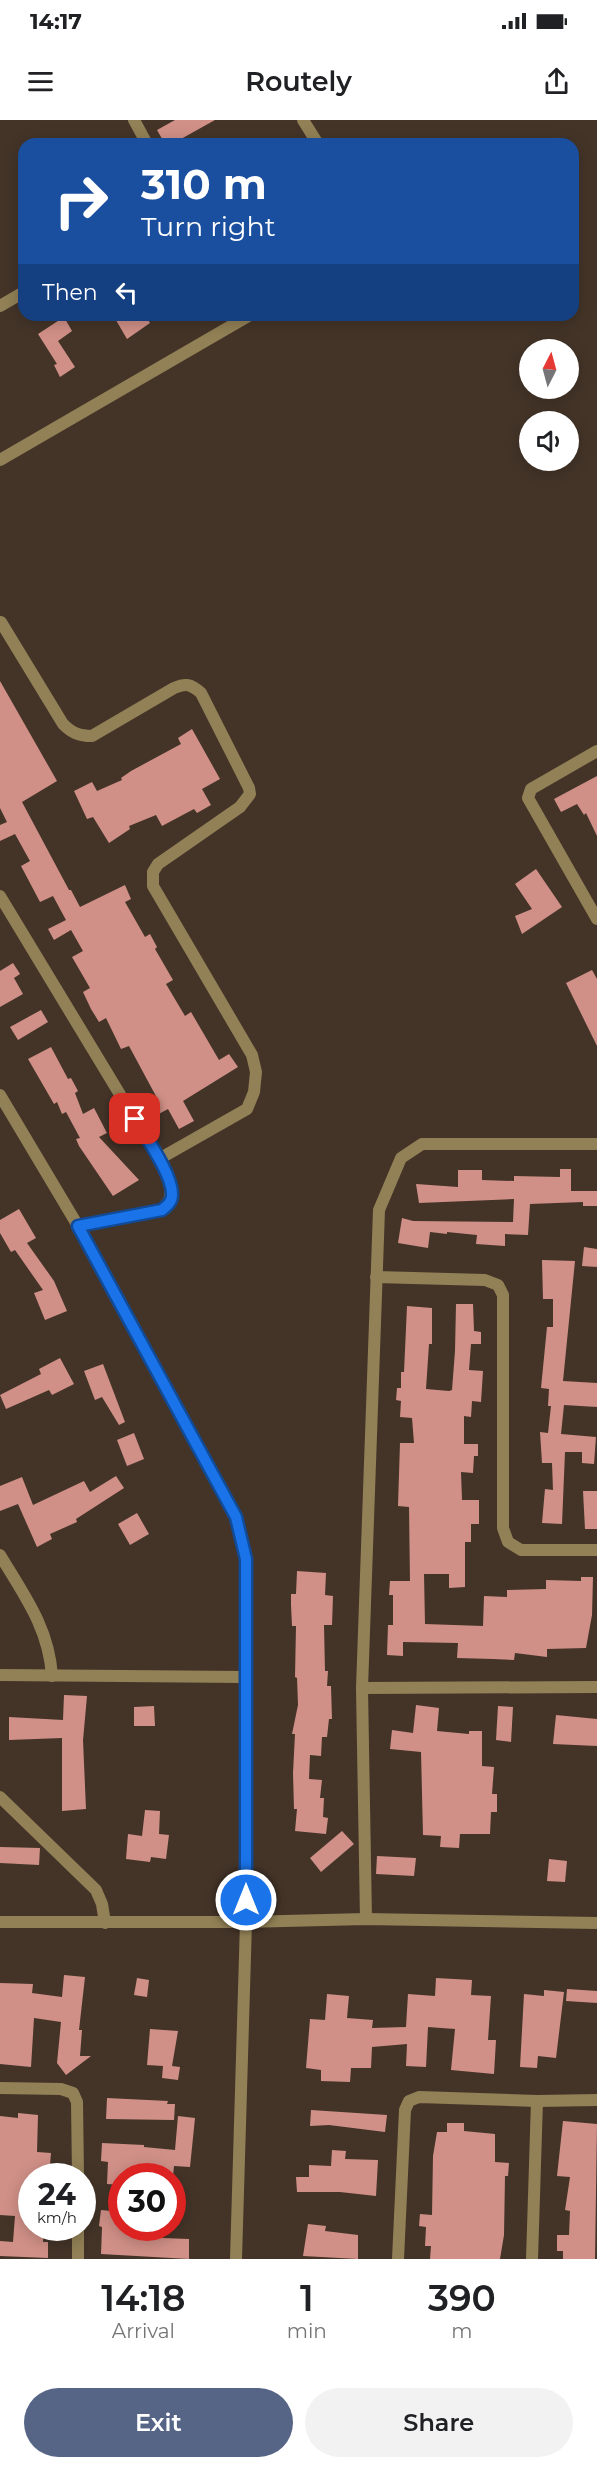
<!DOCTYPE html>
<html lang="en">
<head>
<meta charset="utf-8">
<style>
	body { margin:0; font-family:Montserrat,sans-serif; background:#f2f2f2; color:#202124; height:100vh; display:flex; flex-direction:column; font-size:22px; white-space:nowrap }
	* { box-sizing:border-box; margin:0 }
	p { font-size:20px; color:#757577 }
	.icon { flex:none; width:33px; height:33px; fill:none; stroke:currentColor; stroke-width:2; stroke-linecap:round; stroke-linejoin:round }
	.map { position:relative; height:2139px; overflow:hidden }
	.sheet { display:flex; flex-direction:column; background:#fff; flex:1 }
	.sheet>* { flex:none }
	.top-card { position:absolute; left:18px; top:18px; width:561px; height:183px; border-radius:18px; box-shadow:0 3px 15px #0003; background:#1a4fa0; color:#fff; overflow:hidden }
	.needle { width:39px; rotate:6deg }
	.controls { position:absolute; left:519px; top:219px; display:grid; gap:12px }
	.controls a { display:grid; place-items:center; width:60px; height:60px; border-radius:50%; background:#fff; box-shadow:0 3px 15px #0003; font-size:30px }
	.speed { position:absolute; left:18px; top:2043px; display:flex; gap:12px; font-size:30px; font-weight:700; text-align:center }
	.speed>* { display:grid; place-content:center; width:78px; height:78px; border-radius:50%; background:#fff; box-shadow:0 3px 15px #0003; line-height:1 }
	.speed small { font-size:15px; font-weight:400 }
	.speed .limit { border:9px solid #d22; background:#fff; color:#111 }
	.pin { position:absolute; display:grid; place-items:center; width:51px; height:51px; color:#fff; margin:-26px; border-radius:12px; box-shadow:0 3px 9px #0006 }
	.me { position:absolute; width:66px; margin:-33px; rotate:0deg; stroke-linejoin:round; filter:drop-shadow(0 0 4px #0008) }
	.turn { display:flex; align-items:center; gap:21px; height:126px; padding:0 24px; font-size:27px }
	.turn .icon { width:78px; height:78px; stroke-width:2.5 }
	.turn b { display:block; font-size:42px; line-height:51px }
	.then { display:flex; align-items:center; height:57px; padding:0 24px; background:#0003; gap:12px; font-size:22px }
	.eta { display:flex; justify-content:space-evenly; align-items:center; height:102px; text-align:center }
	.eta b { font-size:36px; font-weight:600; line-height:42px }
	.button { display:flex; gap:12px; margin-top:auto; padding:12px 24px }
	.button a { flex:1; height:69px; border-radius:36px; background:#566486; color:#fff; font-size:24px; font-weight:600; line-height:69px; text-align:center }
	.button a+a { background:#f2f2f2; color:#202124 }
	.status { display:flex; justify-content:space-between; align-items:center; height:42px; padding:0 30px; background:#fff; direction:ltr }
	.status svg { height:16px; fill:currentColor }
	header { display:flex; justify-content:space-between; align-items:center; height:78px; padding:0 24px; background:#fff; font-size:27px; font-weight:600 }
	.map>svg:first-child { display:block }
	.building { fill:#d09087 }
	.lines { fill:none; stroke-linecap:round; stroke-linejoin:round }
	.minor { stroke:#928156; stroke-width:12 }
	.tertiary { stroke:#928156; stroke-width:12 }
	.route-casing { stroke:#114b97; stroke-width:15 }
	.route { stroke:#1a73e8; stroke-width:10 }
</style>
</head>
<body>
<div class="status"><b>14:17</b><svg viewBox="0 0 49 12"><path d="M0 12V9h3v3zM5 12V6h3v6zM10 12V3h3v9zM15 12V0h3v12zM26 1h20v11H26zM47 4h2v5h-2z"/></svg></div>
<header><svg class="icon" aria-label="menu" viewBox="0 0 24 24"><path d="M4 6h16M4 12h16M4 18h16"/></svg>Routely<svg class="icon" aria-label="share" viewBox="0 0 24 24"><path d="M12 15V3M7 8l5-5 5 5M5 13v7h14v-7"/></svg></header>
<div class="map">
<svg width="597" height="2139" viewBox="0 0 597 2139">
	<rect width="100%" height="100%" fill="#443428"/>
	<!-- building -->
	<g class="building">
		<path d="M175 0H215L172 24H165L157 10Z"/>
		<path d="M113 195H145L150 203 127 219Z"/>
		<path d="M64 197 72 211 58 221 75 247 60 257 54 245 57 244 38 214Z"/>
		<path d="M0 561 57 661 22 682 69 770H71L80 787 125 765 131 779 125 782 145 817 150 814 157 827 155 829 173 860 166 864 185 896 191 892 219 940 229 934 238 947 183 981 194 1001 179 1009 168 989 155 996 148 983 157 978 129 926 121 929 106 898 99 902 91 889 83 872 90 868 72 837 83 831 71 810 54 820 48 809 66 800 53 776 40 782 21 746 30 741 15 714 0 721V705L7 702 0 688Z"/>
		<path d="M192 609 220 659 202 669 211 685 197 693 194 689 162 706 156 695 129 706 130 709 109 723 93 697 87 699 74 671 92 662 97 671 122 660 121 658 131 651 181 624 178 618Z"/>
		<path d="M597 656V716L586 693 584 695 577 684 561 692 554 679Z"/>
		<path d="M536 749 562 787 522 814 515 796 532 789 515 764Z"/>
		<path d="M13 843 20 854 14 858 23 874 0 887V851Z"/>
		<path d="M592 850 597 859V926L566 863Z"/>
		<path d="M41 890 48 902 18 920 10 907Z"/>
		<path d="M51 927 68 959 71 958 78 971 75 973 83 994 94 988 107 1013 99 1017 139 1060 113 1076 79 1026 76 1019 80 1018 66 992 62 994 57 982 54 984 28 939Z"/>
		<path d="M560 1049H571V1071H597V1086H583V1082L530 1084 528 1115 505 1114V1126L476 1124 477 1115 447 1112V1114L430 1112 428 1128 398 1123 402 1098 413 1101 513 1102 514 1079 419 1083 416 1064 458 1067V1050H482V1060L514 1061V1056L560 1057Z"/>
		<path d="M19 1089 36 1118 27 1123 54 1161 67 1191 45 1200 34 1173 43 1170 15 1130 11 1132 0 1113V1100Z"/>
		<path d="M584 1127 597 1129V1147L582 1146Z"/>
		<path d="M542 1140 575 1141 563 1261 597 1263V1287L564 1285 561 1314 596 1317 594 1344 582 1343V1332H565L562 1404 542 1403 545 1369 553 1370 552 1343H542L540 1312 548 1313 551 1286H548L549 1269 541 1268 547 1207H553V1179H543Z"/>
		<path d="M456 1184H473L474 1211 481 1212V1224H471L469 1250 483 1251 481 1282 472 1281 471 1297 464 1296V1324H478V1336H474L473 1353 461 1352 462 1380H479V1404H471V1422H465V1467L449 1468V1454H424L425 1504 483 1506 484 1476 507 1477V1470L546 1469V1460L581 1461V1457H593L592 1495 586 1528 547 1529V1537L515 1533 514 1540 493 1539 457 1538 458 1523 403 1522V1536L387 1535 388 1505H393V1475H389L390 1461H410L409 1387 398 1386 400 1323H414L412 1298 400 1297 401 1281 396 1280 397 1268H401V1252H404L407 1186 432 1188V1224H429L426 1269 449 1271 452 1270 455 1231Z"/>
		<path d="M60 1238 74 1264 52 1275 49 1270 6 1289 0 1275 41 1254 39 1249Z"/>
		<path d="M103 1244 125 1302 119 1305 102 1277 95 1280 84 1251Z"/>
		<path d="M134 1313 144 1339 127 1346 117 1320Z"/>
		<path d="M116 1356 124 1368 76 1399 77 1402 50 1414 52 1419 37 1427 18 1384 0 1391V1366L22 1357 33 1385 84 1361 90 1372Z"/>
		<path d="M583 1371H597V1409H585Z"/>
		<path d="M137 1393 149 1414 130 1425 118 1404Z"/>
		<path d="M297 1451 326 1453 325 1475 333 1476 332 1505H324L325 1551H328L327 1566H331L332 1599H329L327 1617H322L321 1636 310 1635 309 1659 322 1660 320 1678H324L323 1697 328 1698 326 1714 295 1711 297 1689H294L293 1653 295 1614H292L298 1585 297 1558 295 1557 296 1506H292L291 1485V1474H296Z"/>
		<path d="M64 1575 87 1576 83 1620 86 1689 62 1691V1618L9 1620V1597L63 1600Z"/>
		<path d="M416 1585 439 1588 437 1611 469 1614V1611H482V1646L494 1647 492 1674H497V1692H491L490 1714H460L459 1728 440 1727 441 1716 423 1715 421 1632 390 1629 392 1610 413 1613Z"/>
		<path d="M154 1586 155 1606H134V1587Z"/>
		<path d="M498 1586 513 1587 511 1622 496 1620Z"/>
		<path d="M556 1595 597 1599V1626L553 1624Z"/>
		<path d="M145 1690 160 1691 159 1714 169 1715 166 1739 151 1737 150 1742 126 1739 128 1714 142 1716Z"/>
		<path d="M342 1711 354 1724 321 1752 310 1738Z"/>
		<path d="M0 1727 40 1728 39 1745 0 1743Z"/>
		<path d="M377 1736 416 1738 414 1756 376 1754Z"/>
		<path d="M549 1739 567 1741 565 1762 547 1761Z"/>
		<path d="M64 1855 85 1857 79 1910H82L80 1936H91L66 1955 57 1943 61 1902 34 1898 31 1947 0 1944V1863L33 1864 32 1873 62 1877Z"/>
		<path d="M137 1858 149 1860 147 1877 134 1875Z"/>
		<path d="M436 1858 472 1860 471 1875 491 1876 488 1920H496L494 1954 451 1950 455 1909 428 1907 426 1947 406 1946 407 1924 372 1927 371 1948H351L350 1962 321 1961V1950L306 1948 310 1899 325 1900 327 1874 349 1876 347 1898 373 1900 372 1908 406 1907 408 1874 435 1876Z"/>
		<path d="M567 1869 597 1871V1883L566 1881Z"/>
		<path d="M544 1870 564 1872 556 1938 538 1936 537 1948 520 1947 524 1874 544 1876Z"/>
		<path d="M150 1909 178 1911 172 1946 180 1947 178 1960 162 1958 163 1946 147 1945Z"/>
		<path d="M107 1978 168 1981 167 1984H175L174 2000 106 1999Z"/>
		<path d="M311 1990 387 1995 385 2012 329 2005 310 2006Z"/>
		<path d="M18 1993 38 1995 37 2032 51 2033 49 2056H32V2108H44L43 2122H48V2138L0 2136V2121L13 2122 15 2096 0 2095V1996L18 1998Z"/>
		<path d="M178 1996 195 1998 190 2047 174 2046 173 2056H122V2065L107 2064 108 2042 101 2041 102 2023 144 2025V2027L175 2030Z"/>
		<path d="M563 2001 597 2004 595 2139H563V2131H557V2115H569L570 2091 565 2090 570 2057 557 2056Z"/>
		<path d="M447 2003H464V2011L495 2014V2042L509 2043 508 2056H505L504 2115 500 2139H430L431 2126H425L426 2107 419 2106 420 2094 432 2095 433 2036 437 2012H447Z"/>
		<path d="M332 2030 346 2031 345 2039 378 2040 376 2076 340 2072H297L296 2057H309V2045L331 2046Z"/>
		<path d="M101 2090 122 2092V2108H137L135 2117 189 2119V2139L101 2134 102 2107 99 2106Z"/>
		<path d="M308 2104 326 2106 325 2111 358 2115V2139L303 2136Z"/>
	</g>
	<g class="lines">
		<!-- minor -->
		<g class="minor">
			<path d="M134 0 147 24"/>
			<path d="M303 0 318 24"/>
			<path d="M0 186 24 172"/>
			<path d="M0 340 250 195"/>
			<path d="M1 502 63 604C72 613 79 616 92 616L174 568C186 563 191 564 201 573L249 668 250 674 240 687 158 744 153 752V766L252 935 256 952 254 972 247 989 159 1039"/>
			<path d="M597 631 531 669 528 678 597 799"/>
			<path d="M0 776 159 1039C167 1058 179 1075 162 1090L78 1106"/>
			<path d="M0 975 78 1106 236 1397 246 1439V1802L366 1799 597 1803"/>
			<path d="M376 1157 485 1160 498 1165 503 1175V1408L508 1422 521 1430H597"/>
			<path d="M0 1435C24 1475 49 1508 52 1556"/>
			<path d="M0 1555 244 1557"/>
			<path d="M362 1568 597 1567"/>
			<path d="M0 1677 96 1770 102 1784 105 1803"/>
			<path d="M366 1799 362 1568 379 1090 401 1038 422 1024H597"/>
			<path d="M0 1968 61 1969 73 1973 77 1982 78 2056"/>
			<path d="M78 2108V2139"/>
			<path d="M398 2139 405 1990 409 1981 419 1977 537 1981 597 1980"/>
			<path d="M532 2139 537 1981"/>
		</g>
		<!-- tertiary -->
		<path class="tertiary" d="M0 1802H246L236 2139"/>
	</g>
	<g class="lines">
		<!-- route casing -->
		<g class="route-casing">
			<path id="route" d="M135 999C145 1016 173 1055 172 1075 172 1082 167 1086 162 1090L78 1106 236 1397 246 1439V1780"/>
		</g>
		<!-- route -->
		<use href="#route" class="route"/>
	</g>
</svg>
<div class="controls">
<a><svg class="needle" viewBox="-14 -14 28 28"><path d="M0-13l5 13h-10z" fill="#e53935"/><path d="M0 13l5-13h-10z" fill="#757577"/></svg></a>
<a><svg class="icon" aria-label="sound" viewBox="0 0 24 24"><path d="M4 9h4l5-4v14l-5-4H4zM17 9q2 3 0 6"/></svg></a>
</div>
<div class="speed"><div>24<small>km/h</small></div><div class="limit">30</div></div>
<div class="pin" style="left:135px;top:999px;background:#d93025"><svg class="icon" aria-label="arrive" viewBox="0 0 24 24"><path d="M6 21V4h12l-3 4 3 4H6"/></svg></div>
<svg class="me" style="left:246px;top:1780px" viewBox="-20 -20 40 40"><circle r="17" fill="#1a73e8" stroke="#fff" stroke-width="3"/><path d="M0-11L8 9 0 5-8 9z" fill="#fff"/></svg>
<div class="top-card">
<div class="turn"><svg class="icon" aria-label="right" viewBox="0 0 24 24"><path d="M7 20v-9h11M14 6l5 5-5 5"/></svg><div><b>310 m</b>Turn right</div></div>
<div class="then">Then<svg class="icon" aria-label="left" viewBox="0 0 24 24"><path d="M17 20v-9H6M10 6l-5 5 5 5"/></svg></div>
</div>
</div>
<section class="sheet">
<div class="eta">
<div><b>14:18</b><p>Arrival</p></div>
<div><b>1</b><p>min</p></div>
<div><b>390</b><p>m</p></div>
</div>
<div class="button"><a>Exit</a><a>Share</a></div>
</section>
</body>
</html>
